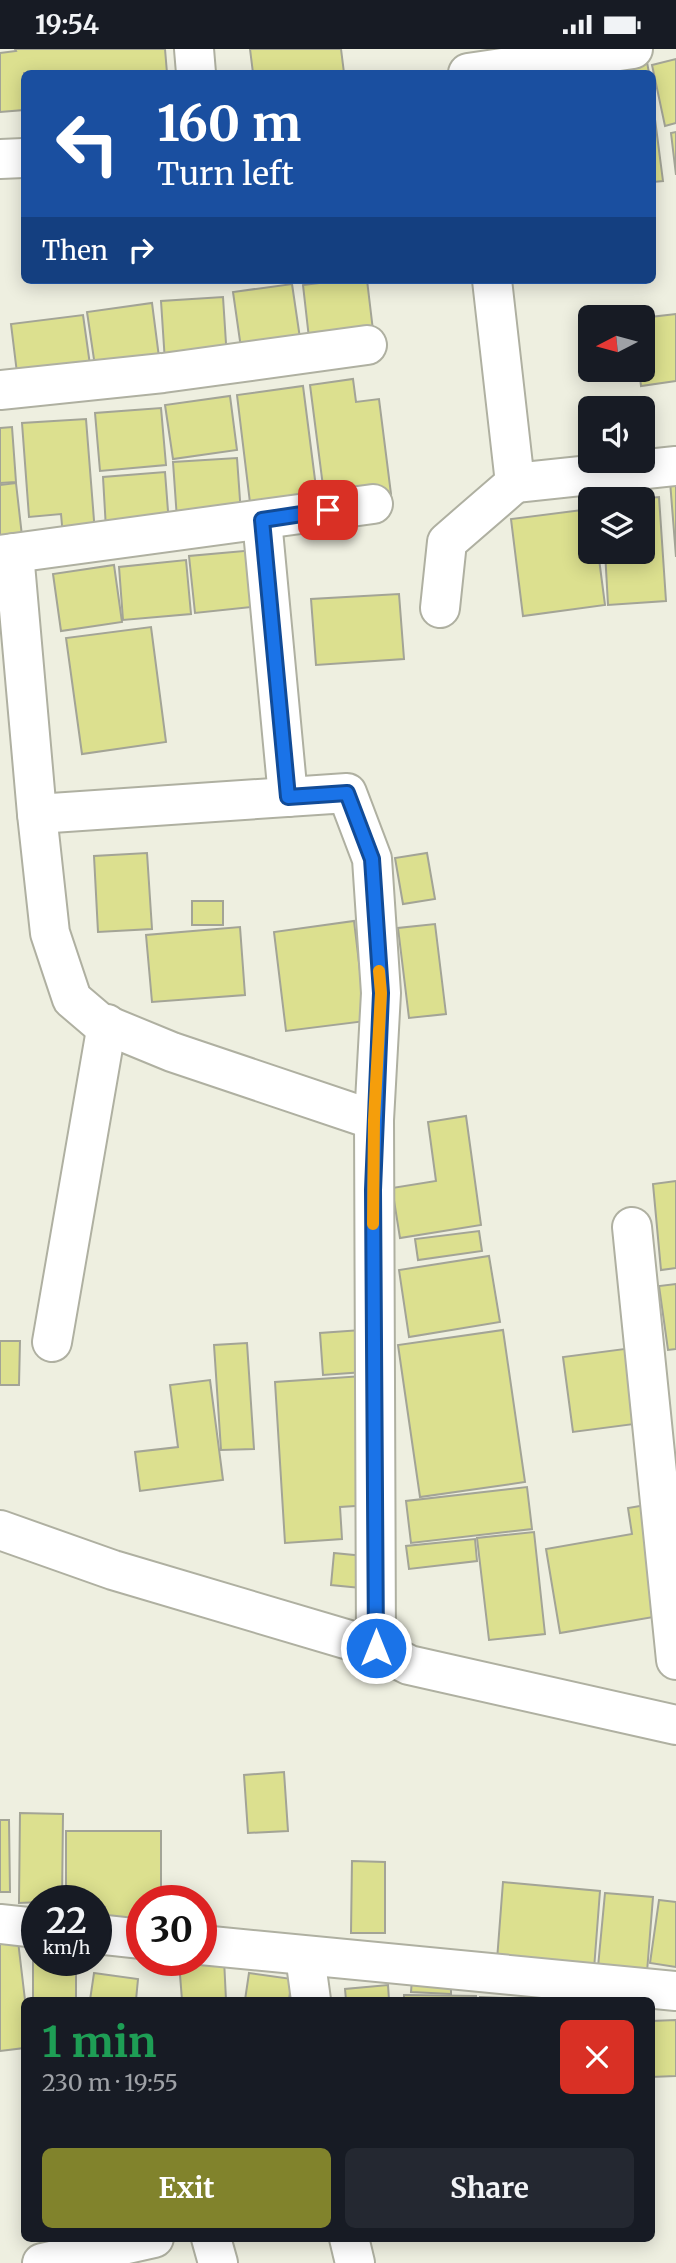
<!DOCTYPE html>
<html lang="en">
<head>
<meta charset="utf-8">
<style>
	body { margin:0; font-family:Merriweather,serif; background:#242831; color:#f1f3f6; height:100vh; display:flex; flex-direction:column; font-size:26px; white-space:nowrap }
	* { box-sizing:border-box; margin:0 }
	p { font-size:23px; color:#9ea1a6 }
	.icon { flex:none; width:38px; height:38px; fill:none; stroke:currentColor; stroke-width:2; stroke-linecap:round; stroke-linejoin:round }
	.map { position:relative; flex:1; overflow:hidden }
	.sheet { position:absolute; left:21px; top:1948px; width:634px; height:245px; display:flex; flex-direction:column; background:#171b24; border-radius:10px; box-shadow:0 4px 18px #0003 }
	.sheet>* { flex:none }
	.banner { position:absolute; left:21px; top:21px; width:635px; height:214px; border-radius:10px; box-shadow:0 4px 18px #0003; background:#1a4fa0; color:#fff; overflow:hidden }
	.needle { width:46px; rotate:264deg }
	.controls { position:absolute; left:578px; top:256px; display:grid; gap:14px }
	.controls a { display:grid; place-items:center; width:77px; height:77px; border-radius:10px; background:#171b24; box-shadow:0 4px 18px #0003; font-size:35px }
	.speed { position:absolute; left:21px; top:1836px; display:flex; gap:14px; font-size:35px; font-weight:700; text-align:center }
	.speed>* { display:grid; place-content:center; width:91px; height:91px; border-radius:50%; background:#171b24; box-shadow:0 4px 18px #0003; line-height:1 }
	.speed small { font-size:18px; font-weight:400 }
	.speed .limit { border:10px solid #d22; background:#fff; color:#111 }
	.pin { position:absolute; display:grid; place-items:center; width:60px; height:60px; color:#fff; margin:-30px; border-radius:14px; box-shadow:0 4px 10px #0006 }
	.me { position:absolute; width:77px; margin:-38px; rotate:0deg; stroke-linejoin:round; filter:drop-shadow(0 0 5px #0008) }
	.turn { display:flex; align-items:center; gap:24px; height:147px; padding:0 21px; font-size:32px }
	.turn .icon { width:91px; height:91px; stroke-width:2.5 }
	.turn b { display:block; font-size:49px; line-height:60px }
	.then { display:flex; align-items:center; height:66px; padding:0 21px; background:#0003; gap:14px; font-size:26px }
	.round { display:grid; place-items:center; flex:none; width:74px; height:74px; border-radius:10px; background:#242831 }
	.head { display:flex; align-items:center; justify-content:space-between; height:119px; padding:0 21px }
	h1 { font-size:42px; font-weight:700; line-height:52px; color:#1e9e55 }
	.action { display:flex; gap:14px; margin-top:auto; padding:14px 21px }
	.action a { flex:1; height:80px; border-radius:10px; background:#81832c; color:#fff; font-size:28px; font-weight:700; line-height:80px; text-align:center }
	.action a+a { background:#242831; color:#f1f3f6 }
	.status { display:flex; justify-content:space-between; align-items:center; height:49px; padding:0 35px; background:#171b24; direction:ltr }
	.status svg { height:19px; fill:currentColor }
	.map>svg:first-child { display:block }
	.building { fill:#dce08f; stroke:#a3a496; stroke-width:2 }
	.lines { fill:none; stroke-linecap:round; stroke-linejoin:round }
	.street-casing { stroke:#afb0a1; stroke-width:42 }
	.street { stroke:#fff; stroke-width:38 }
	.route-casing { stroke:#114b97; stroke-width:18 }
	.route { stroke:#1a73e8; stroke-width:12 }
	.slow { stroke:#f59e0b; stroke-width:12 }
</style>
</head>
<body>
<div class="status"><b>19:54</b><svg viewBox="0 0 49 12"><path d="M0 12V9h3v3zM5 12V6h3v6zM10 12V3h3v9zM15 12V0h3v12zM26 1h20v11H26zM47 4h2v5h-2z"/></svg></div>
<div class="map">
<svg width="676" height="2214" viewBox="0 0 676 2214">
	<rect width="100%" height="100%" fill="#eeefe0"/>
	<!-- building -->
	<g class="building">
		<path d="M15 0H165L167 24H24V61L0 63V4L16 2Z"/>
		<path d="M250 0H341L344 24H253Z"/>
		<path d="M676 10V74L665 77 652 16Z"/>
		<path d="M647 13 649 24H597L596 20Z"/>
		<path d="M653 55 663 132 653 133Z"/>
		<path d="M676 83V126L671 84Z"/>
		<path d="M344 231H367L374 290 310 298 303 236Z"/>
		<path d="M292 235 301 296 242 306 233 243Z"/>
		<path d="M223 248 227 310 165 313 161 252Z"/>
		<path d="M152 254 160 316 96 324 87 263Z"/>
		<path d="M676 265V332L641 337 639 320H642V269Z"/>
		<path d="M83 266 91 323 18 332 11 275Z"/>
		<path d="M353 330 356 353 379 350 391 445 325 453 310 336Z"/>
		<path d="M303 337 318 454 251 462 237 346Z"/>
		<path d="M230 347 237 401 173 410 165 356Z"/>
		<path d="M161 359 166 416 100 422 95 364Z"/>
		<path d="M86 370 95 484 63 487 61 465 29 468 22 374Z"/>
		<path d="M12 378 16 433 0 434V379Z"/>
		<path d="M237 409 241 465 177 470 173 413Z"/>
		<path d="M165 423 169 475 106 480 103 428Z"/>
		<path d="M670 432H676V508Z"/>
		<path d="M16 434 22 487 0 490V436Z"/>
		<path d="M659 448 666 552 608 556 605 502H642V450H637Z"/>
		<path d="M590 460V502H598L605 556 523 567 511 470Z"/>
		<path d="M255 501 260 557 195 564 189 507Z"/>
		<path d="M186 511 191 565 123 571 119 518Z"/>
		<path d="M114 516 122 573 61 582 53 525Z"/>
		<path d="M399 545 404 610 316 616 311 550Z"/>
		<path d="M151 578 166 693 82 705 66 589Z"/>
		<path d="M147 804 152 880 98 883 94 807Z"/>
		<path d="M427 804 435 850 403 855 395 809Z"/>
		<rect x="192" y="852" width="31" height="24"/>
		<path d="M354 872 366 972 286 982 274 883Z"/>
		<path d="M435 875 446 965 409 969 398 879Z"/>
		<path d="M240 878 245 946 152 953 146 886Z"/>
		<path d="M466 1067 481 1176 400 1189 392 1139 436 1132 428 1073Z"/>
		<path d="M676 1132V1219L661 1221 653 1135Z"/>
		<path d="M479 1182 482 1202 418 1211 415 1190Z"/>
		<path d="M489 1207 500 1273 409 1288 399 1221Z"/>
		<path d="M676 1235V1300L668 1301 659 1237Z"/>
		<path d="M361 1281 364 1323 323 1326 320 1284Z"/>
		<path d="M503 1281 525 1433 420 1448 398 1296Z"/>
		<path d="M0 1292H20L19 1336H0Z"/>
		<path d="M247 1294 254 1400 221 1401 214 1296Z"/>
		<path d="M632 1299 642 1374 573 1383 563 1308Z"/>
		<path d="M363 1327 371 1456 340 1458 342 1490 285 1494 275 1333Z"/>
		<path d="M210 1331 223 1431 140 1442 135 1403 178 1398 170 1336Z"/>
		<path d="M527 1438 532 1480 411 1494 406 1452Z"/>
		<path d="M652 1455 671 1565 560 1584 546 1500 632 1485 628 1459Z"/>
		<path d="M534 1483 545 1585 489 1591 477 1489Z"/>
		<path d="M475 1490 477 1512 409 1520 406 1497Z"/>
		<path d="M334 1504 374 1508 371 1540 331 1536Z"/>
		<path d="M284 1723 288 1782 248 1784 244 1726Z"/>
		<path d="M20 1764 63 1765 62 1852 19 1854Z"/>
		<path d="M0 1771H9L10 1843H0Z"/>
		<path d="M66 1782H161V1852H142V1882H105V1858H96V1852H66Z"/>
		<path d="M352 1812 385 1813V1884H351Z"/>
		<path d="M503 1833 600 1842 594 1920 497 1911Z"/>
		<path d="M605 1844 653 1848 647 1923 598 1918Z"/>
		<path d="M659 1851 676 1853V1918L650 1914Z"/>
		<path d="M18 1892 25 1951 24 1999 0 2002V1894Z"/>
		<path d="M33 1899 37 1900V1911H76V1951H33Z"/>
		<path d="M224 1910 226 1951H182L179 1913Z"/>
		<path d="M94 1924 138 1930 136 1951H90Z"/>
		<path d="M249 1924 292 1930 289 1951H245Z"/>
		<path d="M412 1930 451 1932V1945L411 1943Z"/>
		<path d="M388 1936 389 1951H346L345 1940Z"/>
		<path d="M404 1946 476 1947V1951H404Z"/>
		<path d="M480 1948 549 1951H480Z"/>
		<path d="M676 1971V2027L651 2028V1972Z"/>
	</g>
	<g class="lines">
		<!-- street casing -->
		<g class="street-casing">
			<g id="street">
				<path d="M194 0 196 24"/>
				<path d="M468 24 633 0"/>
				<path d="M0 110 24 109"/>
				<path d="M492 231 515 434 676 417"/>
				<path d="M0 341 163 324 367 296"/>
				<path d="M262 471 288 748"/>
				<path d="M14 504 373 455"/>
				<path d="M0 506 14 504 37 765 50 884 72 950 99 973 172 1003 374 1071 376 1599"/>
				<path d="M440 559 447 493 515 434"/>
				<path d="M37 765 347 744 372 810 381 944 374 1071"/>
				<path d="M632 1178 676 1611"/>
				<path d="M52 1293 107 975"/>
				<path d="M0 1481 113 1521 376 1599 409 1616 676 1676"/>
				<path d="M0 1875 37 1879"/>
				<path d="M96 1885 142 1890"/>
				<path d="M201 1896 676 1942"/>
				<path d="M305 1907 311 1951"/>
				<path d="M211 2189 218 2214"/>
				<path d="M349 2189 355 2214"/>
				<path d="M42 2214 154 2189"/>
			</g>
		</g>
		<!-- street -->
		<use href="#street" class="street"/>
	</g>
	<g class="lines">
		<!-- route casing -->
		<g class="route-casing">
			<path id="route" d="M328 461 262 471 288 748 347 744 372 810 381 944 373 1141 376 1599"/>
		</g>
		<!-- route -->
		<use href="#route" class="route"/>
		<!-- slow -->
		<path class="slow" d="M373 1175 374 1071 381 944 379 922"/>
	</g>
</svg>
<div class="controls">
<a><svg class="needle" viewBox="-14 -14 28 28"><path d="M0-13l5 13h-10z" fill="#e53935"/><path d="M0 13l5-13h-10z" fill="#9ea1a6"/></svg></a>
<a><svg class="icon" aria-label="sound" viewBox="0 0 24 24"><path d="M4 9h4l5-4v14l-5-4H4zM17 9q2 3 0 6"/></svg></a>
<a><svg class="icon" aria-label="layers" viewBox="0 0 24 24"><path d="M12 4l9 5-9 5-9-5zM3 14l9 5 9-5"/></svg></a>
</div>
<div class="speed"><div>22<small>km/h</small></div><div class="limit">30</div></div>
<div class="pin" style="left:328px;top:461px;background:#d93025"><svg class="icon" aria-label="arrive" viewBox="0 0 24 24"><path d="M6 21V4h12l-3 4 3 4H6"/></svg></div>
<svg class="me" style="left:376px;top:1599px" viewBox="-20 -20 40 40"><circle r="17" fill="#1a73e8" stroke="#fff" stroke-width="3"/><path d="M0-11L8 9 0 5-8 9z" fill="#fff"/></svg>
<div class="banner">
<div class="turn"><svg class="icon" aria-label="left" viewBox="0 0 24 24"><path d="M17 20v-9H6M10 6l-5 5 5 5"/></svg><div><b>160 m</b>Turn left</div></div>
<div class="then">Then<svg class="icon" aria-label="right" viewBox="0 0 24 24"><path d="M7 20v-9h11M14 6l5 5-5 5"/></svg></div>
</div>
<section class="sheet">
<div class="head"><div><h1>1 min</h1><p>230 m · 19:55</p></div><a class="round" style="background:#d93025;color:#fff"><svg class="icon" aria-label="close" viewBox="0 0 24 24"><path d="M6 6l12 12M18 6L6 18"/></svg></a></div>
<div class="action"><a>Exit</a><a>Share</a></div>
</section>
</div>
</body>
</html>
